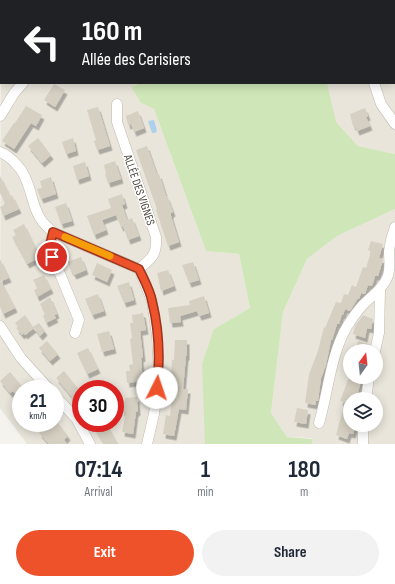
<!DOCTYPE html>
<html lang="en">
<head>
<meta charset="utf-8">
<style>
	body { margin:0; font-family:"Sofia Sans Condensed",sans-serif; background:#f2f2f3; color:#1f2937; height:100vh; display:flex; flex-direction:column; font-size:15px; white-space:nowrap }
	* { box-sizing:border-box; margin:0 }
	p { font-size:13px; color:#747a83 }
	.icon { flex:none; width:22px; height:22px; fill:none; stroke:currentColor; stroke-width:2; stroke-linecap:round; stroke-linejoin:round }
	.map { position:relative; height:444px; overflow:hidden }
	.panel { display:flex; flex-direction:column; background:#fff; flex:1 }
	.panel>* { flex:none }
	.banner { position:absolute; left:0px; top:0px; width:395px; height:84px; box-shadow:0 2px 10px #0003; background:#202124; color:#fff; overflow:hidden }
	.needle { width:26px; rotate:15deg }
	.buttons { position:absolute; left:343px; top:344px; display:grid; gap:8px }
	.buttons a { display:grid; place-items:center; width:40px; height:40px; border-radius:50%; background:#fff; box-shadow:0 2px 10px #0003; font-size:20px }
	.speed { position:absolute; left:12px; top:380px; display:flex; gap:8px; font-size:20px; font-weight:700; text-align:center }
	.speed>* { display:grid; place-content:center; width:52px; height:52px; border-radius:50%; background:#fff; box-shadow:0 2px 10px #0003; line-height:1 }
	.speed small { font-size:10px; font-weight:400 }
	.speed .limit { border:6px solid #d22; background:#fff; color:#111 }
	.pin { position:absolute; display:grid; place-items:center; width:34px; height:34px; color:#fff; margin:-17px; border:2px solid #fff; border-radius:50%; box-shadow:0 1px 4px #0007 }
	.me { position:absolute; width:44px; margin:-22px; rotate:4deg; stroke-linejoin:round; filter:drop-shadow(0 0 3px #0008) }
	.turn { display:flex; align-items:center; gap:14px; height:84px; padding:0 16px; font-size:18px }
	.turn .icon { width:52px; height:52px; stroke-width:2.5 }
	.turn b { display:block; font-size:28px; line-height:34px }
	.eta { display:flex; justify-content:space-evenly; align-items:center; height:68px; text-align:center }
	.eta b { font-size:24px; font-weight:700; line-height:28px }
	.action { display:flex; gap:8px; margin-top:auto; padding:8px 16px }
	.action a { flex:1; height:46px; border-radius:24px; background:#ee522b; color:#fff; font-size:16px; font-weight:700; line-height:46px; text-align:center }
	.action a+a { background:#f2f2f3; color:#1f2937 }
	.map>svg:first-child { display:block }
	.residential { fill:#e9e5db; fill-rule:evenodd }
	.green { fill:#cfe7b8 }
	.water { fill:#aed0ed }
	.building { fill:#d6d0c2; filter:url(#shadow) }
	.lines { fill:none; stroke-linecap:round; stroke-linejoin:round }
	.minor-casing { stroke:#c1bbaf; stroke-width:11 }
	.minor { stroke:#fff; stroke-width:10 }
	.route-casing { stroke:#9b351c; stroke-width:10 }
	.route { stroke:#ee522b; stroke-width:7 }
	.slow { stroke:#f59e0b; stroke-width:7 }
	.labels { text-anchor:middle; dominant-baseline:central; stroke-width:3; stroke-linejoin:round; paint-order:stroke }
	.street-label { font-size:12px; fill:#4a443a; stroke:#fff }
</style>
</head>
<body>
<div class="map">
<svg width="395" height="444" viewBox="0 0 395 444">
	<defs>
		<filter id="shadow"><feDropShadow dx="2.5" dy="4.5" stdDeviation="0" flood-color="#0004"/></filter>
	</defs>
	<rect width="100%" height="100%" fill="#f5f3ed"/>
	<!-- residential -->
	<g class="residential">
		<path d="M375 0H395V154L358 146 335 122 327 83H394V1Z"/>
		<path d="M1 4V83H141L131 87 141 103 154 109 206 251 239 254 250 308 214 329 205 444H27L0 408ZM21 389H55V423H21ZM81 389H115V423H81Z"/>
		<path d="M395 209V444H312V438L287 437 271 413 283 312 307 259 337 236ZM350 351H376V377H350ZM350 399H376V425H350Z"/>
	</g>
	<!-- green -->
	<g class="green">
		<path d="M34 0H375L35 1Z"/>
		<path d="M141 83H327L336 122 358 146 395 154V209L337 236 307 259 283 312 271 413 287 437 312 439V444H205L202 364 214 329 250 308 239 254 206 251 154 109 141 103 131 87Z"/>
	</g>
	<!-- water -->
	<path class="water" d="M154 120 157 131 155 133H152L148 121Z"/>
	<!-- building -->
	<g class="building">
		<path d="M54 84 65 90 55 107 44 100Z"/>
		<path d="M26 106 42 115 36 126 31 123 14 149 2 141 14 123H15Z"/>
		<path d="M98 107 110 146 97 150 94 141 96 140 87 110Z"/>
		<path d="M365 108 368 116 366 117 370 126 357 131 355 126H353L350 114Z"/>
		<path d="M138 111 144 128 134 132 131 124 128 125 126 116Z"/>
		<path d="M38 138 51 155 42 163 28 146Z"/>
		<path d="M73 138 76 151 66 154 62 142Z"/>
		<path d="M147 146 157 175 159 174 166 196H167L173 212 171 213V216L179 242 168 246 156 210 157 209 136 150Z"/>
		<path d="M115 161 121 179 108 183 105 174H106L104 165Z"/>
		<path d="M85 162 89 176 77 180 73 166Z"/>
		<path d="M0 176 10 196 12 195 19 209 3 216 0 207 4 205V204L5 203 0 193Z"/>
		<path d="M51 177 56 194 41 199 37 189 42 188 40 181Z"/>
		<path d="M122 194 125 204 122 205 127 220 132 218 139 236 128 240 123 226 121 227 116 215 102 220 106 230 94 235 87 216 111 208 108 199Z"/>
		<path d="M66 203 72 221 61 224 55 207Z"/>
		<path d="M24 224 40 257 27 264 12 237 16 235 13 230Z"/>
		<path d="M371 241 383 244 379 258 383 259 382 263 378 276H375L372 286 368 285 365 294 361 293 359 299 358 298 350 311 345 309 343 315 342 314 339 324H337L332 340H331L326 365 321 378 318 401H316V405L305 403 309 374 318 351 324 327 325 328 336 302 341 303 344 294 348 295 352 285 356 287 363 267 366 268 370 255V251L368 250Z"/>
		<path d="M81 257 86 270 74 275 72 271H71L67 262Z"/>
		<path d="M0 259 9 278 1 281 15 308 3 314 0 307Z"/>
		<path d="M193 262 199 280 189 283 182 265Z"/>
		<path d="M97 263 112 270 107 282 92 275Z"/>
		<path d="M168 270 174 286 161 291 157 273Z"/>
		<path d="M44 275 51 289 37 297 34 290 38 288 33 280Z"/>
		<path d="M129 282 134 300 124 303 117 286Z"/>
		<path d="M98 294 104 311 92 315 85 299Z"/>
		<path d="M204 296 209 313 199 316 197 311 180 316 181 322 170 323 168 308 190 305 189 301Z"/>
		<path d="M50 297 57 314 54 315 56 318 46 323 43 316 45 314 40 304Z"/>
		<path d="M143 313 146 330 140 331 143 357 141 358 143 381 127 383 126 371H130L129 365 133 364 130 339 132 338 130 323H133L132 315Z"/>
		<path d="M25 315 33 327 39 323 45 331 40 336 34 328 25 335 24 333 22 335 16 328 18 327 15 323Z"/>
		<path d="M363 315 373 319 371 329 367 328 365 338 353 334 355 326Z"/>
		<path d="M109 331 114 349 102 352 97 334Z"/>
		<path d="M175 340H187V356H186L183 389H188L186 410 179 409 174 436 163 434 166 415 170 416 172 398 175 399 177 380H171L172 360H174Z"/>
		<path d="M47 341 58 354 50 361 39 348Z"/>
		<path d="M358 341 369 344 367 351H355Z"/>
		<path d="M88 348 98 369 87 374 77 353Z"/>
		<path d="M64 371 81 392V408L56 378Z"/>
		<path d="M10 372 21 385V400L13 391 10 393 0 381Z"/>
		<path d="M349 377H362L357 396 356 395 355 399H350V425H356L353 434 349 433 347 439 336 435 345 402 340 401Z"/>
		<path d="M137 397 138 411 136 412 133 434 122 432 126 412H122V403L125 402V398Z"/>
		<path d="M297 408 308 410 306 424 294 422Z"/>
		<path d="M41 423H58L68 436 64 440 67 444H49L39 433 45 428Z"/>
		<path d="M97 423H106L118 444H104L94 428V425Z"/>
	</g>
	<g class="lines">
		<!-- minor casing -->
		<g class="minor-casing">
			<g id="minor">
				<path d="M389 1V0"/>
				<path d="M374 83 381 104 395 124"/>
				<path d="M117 104V122L156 237C157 255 152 258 139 269"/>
				<path d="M0 116 15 92 23 83"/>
				<path d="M0 152C12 157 23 170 27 182 32 194 33 207 40 218 43 223 48 228 53 232L139 269 152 301 157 335 159 376 154 414 147 444"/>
				<path d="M53 232 50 245 53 257 79 320 75 333"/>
				<path d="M0 326 21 358 49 389"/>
				<path d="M375 351 379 333 380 290"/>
				<path d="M55 396 76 418 90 444"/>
				<path d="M366 399 369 377"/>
				<path d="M319 423C328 393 331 352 348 325 353 317 360 307 367 301 375 293 382 289 387 278 391 270 389 260 389 251 390 243 392 235 395 227"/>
				<path d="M363 444V425"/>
			</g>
		</g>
		<!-- minor -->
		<use href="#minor" class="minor"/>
	</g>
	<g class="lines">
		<!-- route casing -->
		<g class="route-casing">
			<path id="route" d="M52 257 50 245 53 232 139 269C144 280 150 290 152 301 159 329 160 361 157 388"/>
		</g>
		<!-- route -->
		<use href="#route" class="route"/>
		<!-- slow -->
		<path class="slow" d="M65 237 110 256"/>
	</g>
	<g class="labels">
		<!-- street labels -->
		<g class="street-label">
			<text transform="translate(139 190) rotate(71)">ALLÉE DES VIGNES</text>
		</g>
	</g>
</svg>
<div class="buttons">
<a><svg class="needle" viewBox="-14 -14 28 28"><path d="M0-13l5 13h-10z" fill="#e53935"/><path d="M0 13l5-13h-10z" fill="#747a83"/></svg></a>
<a><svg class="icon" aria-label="layers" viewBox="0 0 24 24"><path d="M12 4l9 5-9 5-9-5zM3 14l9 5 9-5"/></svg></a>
</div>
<div class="speed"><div>21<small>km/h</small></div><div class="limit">30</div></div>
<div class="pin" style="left:52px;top:257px;background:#d93025"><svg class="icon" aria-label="arrive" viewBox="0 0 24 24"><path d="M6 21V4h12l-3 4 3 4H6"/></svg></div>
<svg class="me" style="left:157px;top:388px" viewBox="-20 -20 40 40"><circle r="19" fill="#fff"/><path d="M0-13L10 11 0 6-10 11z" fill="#ee522b"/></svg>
<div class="banner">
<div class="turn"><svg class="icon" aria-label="left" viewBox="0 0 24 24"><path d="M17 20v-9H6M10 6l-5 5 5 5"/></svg><div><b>160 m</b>Allée des Cerisiers</div></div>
</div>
</div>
<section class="panel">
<div class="eta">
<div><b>07:14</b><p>Arrival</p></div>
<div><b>1</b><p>min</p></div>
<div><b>180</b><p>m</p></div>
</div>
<div class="action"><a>Exit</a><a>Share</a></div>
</section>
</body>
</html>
